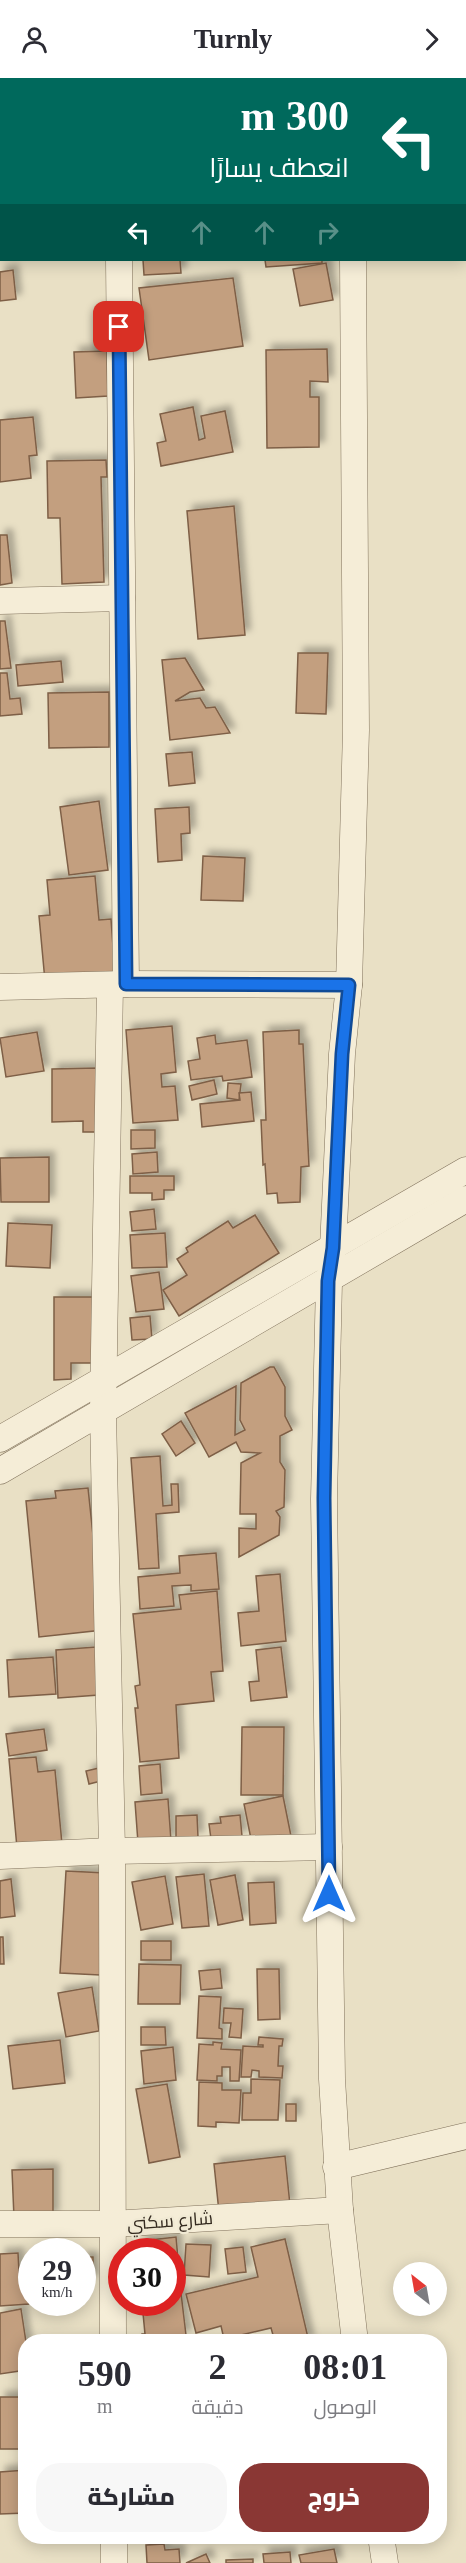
<!DOCTYPE html>
<html lang="ar">
<head>
<meta charset="utf-8">
<style>
	body { margin:0; font-family:"Times New Roman",Cairo,serif; background:#f7f7f7; color:#2b2b33; direction:rtl; height:100vh; display:flex; flex-direction:column; font-size:22px; white-space:nowrap }
	* { box-sizing:border-box; margin:0 }
	p { font-size:20px; color:#7c7c81 }
	.icon { flex:none; width:33px; height:33px; fill:none; stroke:currentColor; stroke-width:2; stroke-linecap:round; stroke-linejoin:round }
	.map { position:relative; flex:1; overflow:hidden; direction:ltr }
	.side { position:absolute; left:18px; top:2256px; width:429px; height:210px; display:flex; flex-direction:column; background:#fff; border-radius:24px; box-shadow:0 3px 15px #0003; direction:rtl }
	.side>* { flex:none }
	.hud { position:absolute; left:0px; top:0px; width:466px; height:183px; box-shadow:0 3px 15px #0003; direction:rtl; background:#00695c; color:#fff; overflow:hidden }
	.needle { width:39px; rotate:329deg }
	.fabs { position:absolute; left:393px; top:2184px; display:grid; gap:12px }
	.fabs a { display:grid; place-items:center; width:54px; height:54px; border-radius:50%; background:#fff; box-shadow:0 3px 15px #0003; font-size:30px }
	.speed { position:absolute; left:18px; top:2160px; display:flex; gap:12px; font-size:30px; font-weight:700; text-align:center }
	.speed>* { display:grid; place-content:center; width:78px; height:78px; border-radius:50%; background:#fff; box-shadow:0 3px 15px #0003; line-height:1 }
	.speed small { font-size:15px; font-weight:400 }
	.speed .limit { border:9px solid #d22; background:#fff; color:#111 }
	.pin { position:absolute; display:grid; place-items:center; width:51px; height:51px; color:#fff; margin:-26px; border-radius:12px; box-shadow:0 3px 9px #0006 }
	.me { position:absolute; width:66px; margin:-33px; rotate:0deg; stroke-linejoin:round; filter:drop-shadow(0 0 4px #0008) }
	.turn { display:flex; align-items:center; gap:21px; height:126px; padding:0 18px; font-size:27px }
	.turn .icon { width:78px; height:78px; stroke-width:2.5 }
	.turn b { display:block; font-size:42px; line-height:51px }
	.lanes { display:flex; align-items:center; height:57px; padding:0 18px; background:#0003; justify-content:center; gap:30px; direction:ltr }
	.lanes .off { opacity:.35 }
	.eta { display:flex; justify-content:space-evenly; align-items:center; height:102px; text-align:center }
	.eta b { font-size:36px; font-weight:800; line-height:42px }
	.action { display:flex; gap:12px; margin-top:auto; padding:12px 18px }
	.action a { flex:1; height:69px; border-radius:24px; background:#8a3734; color:#fff; font-size:24px; font-weight:800; line-height:69px; text-align:center }
	.action a+a { background:#f7f7f7; color:#2b2b33 }
	header { display:flex; justify-content:space-between; align-items:center; height:78px; padding:0 18px; background:#fff; font-size:27px; font-weight:800 }
	.map>svg:first-child { display:block }
	.building { fill:#c39f7f; stroke:#7e5f46; stroke-width:1.5; filter:url(#shadow) }
	.lines { fill:none; stroke-linecap:round; stroke-linejoin:round }
	.minor-casing { stroke:#82735d; stroke-width:27 }
	.minor { stroke:#f5edd7; stroke-width:26 }
	.route-casing { stroke:#114b97; stroke-width:15 }
	.route { stroke:#1a73e8; stroke-width:10 }
	.labels { text-anchor:middle; dominant-baseline:central; stroke-width:4.5; stroke-linejoin:round; paint-order:stroke }
	.street-label { font-size:18px; fill:#342a1f; stroke:#f1ead4 }
</style>
</head>
<body>
<header><svg class="icon" aria-label="forward" viewBox="0 0 24 24"><path d="M9 5l7 7-7 7"/></svg>Turnly<svg class="icon" aria-label="person" viewBox="0 0 24 24"><circle cx="12" cy="8" r="4"/><path d="M4 21q1-7 8-7t8 7"/></svg></header>
<div class="map">
<svg width="466" height="2485" viewBox="0 0 466 2485">
	<defs>
		<filter id="shadow"><feDropShadow dx="5.5" dy="-5.5" stdDeviation="3" flood-color="#0004"/></filter>
	</defs>
	<rect width="100%" height="100%" fill="#e9e0c5"/>
	<!-- building -->
	<g class="building">
		<path d="M143 182H180L181 195 144 197Z"/>
		<path d="M265 182H322V185L266 189Z"/>
		<path d="M326 185 333 222 300 228 293 191Z"/>
		<path d="M13 192 16 221 0 223V194Z"/>
		<path d="M233 200 243 268 149 282 139 210Z"/>
		<path d="M327 271 328 304 310 303V319H319V369L267 370 266 272Z"/>
		<path d="M107 273 108 318 76 320 74 274Z"/>
		<path d="M193 329 199 362 205 360 201 338 225 333 233 374 161 388 157 365 166 363 160 336Z"/>
		<path d="M33 339 37 377 29 378 31 400 0 404V342Z"/>
		<path d="M106 382 107 399H101L104 504 62 506 60 440H48L47 383Z"/>
		<path d="M234 428 245 557 198 561 187 433Z"/>
		<path d="M0 457H7L12 505 0 507Z"/>
		<path d="M0 543H5L11 590 0 591Z"/>
		<path d="M298 575H328L326 636 296 635Z"/>
		<path d="M185 580 204 612 190 614 175 623 200 620 206 630 215 629 230 655 170 662 162 582Z"/>
		<path d="M61 583 63 604 18 608 16 587Z"/>
		<path d="M0 595H7L10 621 20 620 22 636 0 638Z"/>
		<path d="M109 614V669L49 670 48 615Z"/>
		<path d="M192 674 195 705 169 708 166 676Z"/>
		<path d="M99 723 108 792 69 797 60 729Z"/>
		<path d="M189 729 190 755 181 756 182 782 158 784 155 731Z"/>
		<path d="M203 778 245 780 243 823 201 822Z"/>
		<path d="M95 798 99 842 111 841 115 897 45 903 39 838 50 837 47 802Z"/>
		<path d="M172 948 176 994 161 996 162 1009 175 1008 178 1042 133 1045 126 952Z"/>
		<path d="M299 952V966H303L309 1088 301 1089 300 1124 278 1125 277 1115 267 1116 265 1086 263 1087 261 1042H266L263 954Z"/>
		<path d="M37 954 44 993 6 999 0 960Z"/>
		<path d="M215 957 216 966 247 962 252 999 223 1003 222 998 191 1002 188 983 200 981 197 960Z"/>
		<path d="M97 990 98 1054H83V1043L52 1044V991Z"/>
		<path d="M214 1002 217 1016 192 1022 189 1008Z"/>
		<path d="M228 1005 241 1006 239 1022 227 1020Z"/>
		<path d="M251 1014 254 1043 202 1049 200 1026 240 1022 239 1015Z"/>
		<path d="M131 1052H155V1070L131 1071Z"/>
		<path d="M157 1074 158 1094 133 1096 132 1076Z"/>
		<path d="M49 1079V1124H1L0 1080Z"/>
		<path d="M130 1098H174V1112H164V1121L152 1122V1115H130Z"/>
		<path d="M154 1131 156 1151 132 1153 130 1134Z"/>
		<path d="M255 1137 279 1175 179 1238 163 1212 187 1197 177 1181 188 1174 186 1170 228 1143 233 1150Z"/>
		<path d="M8 1145 52 1147 50 1190 6 1188Z"/>
		<path d="M165 1155 167 1189 132 1190 130 1157Z"/>
		<path d="M159 1194 164 1231 136 1234 131 1198Z"/>
		<path d="M54 1219H99L98 1285H71V1301L54 1302Z"/>
		<path d="M150 1238 152 1261 132 1262 130 1240Z"/>
		<path d="M270 1289H274L285 1309V1338L292 1352 280 1358V1384L285 1392 284 1429 276 1433 280 1439 279 1457 239 1479V1450L256 1451V1436H240L241 1385 260 1375 241 1374 236 1364 209 1379 185 1335 236 1308 235 1357 245 1352 240 1342 241 1305Z"/>
		<path d="M181 1343 195 1365 176 1378 162 1356Z"/>
		<path d="M160 1378 163 1428 172 1427 171 1406H178L179 1434 156 1436 159 1490 139 1491 131 1380Z"/>
		<path d="M88 1410 103 1552 39 1559 26 1423 56 1420 55 1413Z"/>
		<path d="M216 1475 219 1511 191 1513V1507L172 1508 174 1528 140 1531 138 1499 180 1495 179 1478Z"/>
		<path d="M280 1496 286 1563 241 1568 238 1535 259 1533 256 1498Z"/>
		<path d="M217 1513 223 1593 211 1594 214 1623 176 1627 179 1680 140 1684 135 1630H138L135 1608 140 1607 133 1536 181 1531 179 1517Z"/>
		<path d="M96 1569 99 1617 58 1620 56 1572Z"/>
		<path d="M281 1569 287 1619 251 1623 249 1604 259 1603 256 1572Z"/>
		<path d="M53 1579 56 1616 9 1619 7 1582Z"/>
		<path d="M242 1649H284L283 1717H241Z"/>
		<path d="M44 1651 47 1672 9 1678 6 1656Z"/>
		<path d="M36 1679 38 1694 55 1692 62 1766 17 1770 9 1681Z"/>
		<path d="M160 1686 162 1715 141 1717 139 1688Z"/>
		<path d="M99 1690 101 1703 89 1706 86 1693Z"/>
		<path d="M283 1718 292 1763 253 1771 244 1726Z"/>
		<path d="M168 1721 171 1763 138 1765 135 1724Z"/>
		<path d="M197 1737 198 1759 176 1760V1738Z"/>
		<path d="M240 1737 242 1758 211 1761 209 1746 221 1745 220 1739Z"/>
		<path d="M66 1793 106 1795 100 1897 60 1895Z"/>
		<path d="M204 1796 209 1848 182 1850 176 1799Z"/>
		<path d="M235 1797 243 1842 218 1847 210 1802Z"/>
		<path d="M165 1798 173 1846 141 1852 132 1804Z"/>
		<path d="M11 1801 15 1838 0 1840V1803Z"/>
		<path d="M274 1804 276 1845 250 1847 248 1805Z"/>
		<path d="M0 1859H3L4 1886H0Z"/>
		<rect x="141" y="1863" width="30" height="19"/>
		<path d="M139 1886 181 1887 180 1926H138Z"/>
		<path d="M220 1891 222 1910 201 1912 199 1893Z"/>
		<path d="M257 1891H279L280 1941 258 1942Z"/>
		<path d="M92 1909 99 1953 66 1959 58 1915Z"/>
		<path d="M199 1918 221 1919 219 1950 222 1951V1961L197 1960Z"/>
		<path d="M224 1930 243 1931 241 1960 229 1959 231 1945H223Z"/>
		<path d="M141 1949H165L166 1967H141Z"/>
		<path d="M259 1959 283 1961 282 1968H279L278 1988H283L282 2000 259 1999V1993L252 1992 251 1999H241L243 1968 263 1969V1967H258Z"/>
		<path d="M60 1962 65 2005 13 2011 8 1968Z"/>
		<path d="M213 1964 222 1965 221 1971 241 1972 239 2003H230V1989H222V1998H217V2003L197 2002 199 1966 213 1967Z"/>
		<path d="M173 1969 176 2002 144 2006 141 1973Z"/>
		<path d="M251 2001 280 2002 278 2042H242L243 2015H251Z"/>
		<path d="M199 2004 222 2005V2012H241L239 2045 216 2044V2049L198 2048Z"/>
		<path d="M167 2006 180 2079 149 2085 136 2011Z"/>
		<rect x="286" y="2026" width="10" height="17"/>
		<path d="M285 2078 290 2127 219 2134 214 2086Z"/>
		<path d="M53 2091V2139L14 2140 12 2092Z"/>
		<path d="M176 2159 179 2192 172 2193V2174H142L141 2163Z"/>
		<path d="M285 2161 309 2264H275L271 2250 224 2261 221 2248 196 2255 186 2216 258 2199 251 2169Z"/>
		<path d="M186 2166 211 2167 209 2199 184 2197Z"/>
		<path d="M243 2169 246 2194 228 2196 225 2171Z"/>
		<path d="M18 2175 19 2194H27L29 2226 0 2228V2176Z"/>
		<rect x="82" y="2179" width="11" height="23"/>
		<path d="M181 2215 186 2257 175 2258V2264H142V2256H145L142 2225 172 2224V2216Z"/>
		<path d="M21 2231 26 2264V2292L0 2296V2235Z"/>
		<rect x="0" y="2319" width="26" height="52"/>
		<path d="M26 2392V2435L0 2436V2394Z"/>
		<path d="M164 2466 165 2472 179 2471 180 2485H147L146 2467Z"/>
		<path d="M334 2471 337 2485H301L299 2477Z"/>
		<path d="M290 2474 291 2485H264L263 2476Z"/>
		<path d="M206 2476 210 2485H186Z"/>
		<path d="M253 2481V2485H226V2482Z"/>
	</g>
	<g class="lines">
		<!-- minor casing -->
		<g class="minor-casing">
			<g id="minor">
				<path d="M114 0V2"/>
				<path d="M353 2V0"/>
				<path d="M465 93H466"/>
				<path d="M0 132H2"/>
				<path d="M119 182 126 906"/>
				<path d="M353 182 356 652 349 907 342 976 333 1170 329 1204 324 1421 332 2001 340 2132 355 2264"/>
				<path d="M0 523 122 520"/>
				<path d="M110 907 103 1334 112 1773 113 2264"/>
				<path d="M0 909 126 906 349 907"/>
				<path d="M0 1361 466 1092"/>
				<path d="M0 1393 466 1121"/>
				<path d="M0 1778 112 1773 329 1769"/>
				<path d="M336 2089 466 2058"/>
				<path d="M0 2146H112L340 2132"/>
				<path d="M114 2458V2485"/>
				<path d="M381 2458 385 2485"/>
			</g>
		</g>
		<!-- minor -->
		<use href="#minor" class="minor"/>
	</g>
	<g class="lines">
		<!-- route casing -->
		<g class="route-casing">
			<path id="route" d="M119 249 126 906 349 907 342 976 333 1170 328 1203 326 1309 324 1420 329 1816"/>
		</g>
		<!-- route -->
		<use href="#route" class="route"/>
	</g>
	<g class="labels">
		<!-- street labels -->
		<g class="street-label">
			<text transform="translate(170 2143) rotate(-4)">شارع سكني</text>
		</g>
	</g>
</svg>
<div class="fabs">
<a><svg class="needle" viewBox="-14 -14 28 28"><path d="M0-13l5 13h-10z" fill="#e53935"/><path d="M0 13l5-13h-10z" fill="#7c7c81"/></svg></a>
</div>
<div class="speed"><div>29<small>km/h</small></div><div class="limit">30</div></div>
<div class="pin" style="left:119px;top:249px;background:#d93025"><svg class="icon" aria-label="arrive" viewBox="0 0 24 24"><path d="M6 21V4h12l-3 4 3 4H6"/></svg></div>
<svg class="me" style="left:329px;top:1816px" viewBox="-20 -20 40 40"><path d="M0-17L14 15 0 8-14 15z" fill="#1a73e8" stroke="#fff" stroke-width="4"/></svg>
<div class="hud">
<div class="turn"><svg class="icon" aria-label="left" viewBox="0 0 24 24"><path d="M17 20v-9H6M10 6l-5 5 5 5"/></svg><div><b>300 m</b>انعطف يسارًا</div></div>
<div class="lanes"><svg class="icon" aria-label="left" viewBox="0 0 24 24"><path d="M17 20v-9H6M10 6l-5 5 5 5"/></svg><svg class="icon off" aria-label="ahead" viewBox="0 0 24 24"><path d="M12 20V5M6 11l6-6 6 6"/></svg><svg class="icon off" aria-label="ahead" viewBox="0 0 24 24"><path d="M12 20V5M6 11l6-6 6 6"/></svg><svg class="icon off" aria-label="right" viewBox="0 0 24 24"><path d="M7 20v-9h11M14 6l5 5-5 5"/></svg></div>
</div>
<section class="side">
<div class="eta">
<div><b>08:01</b><p>الوصول</p></div>
<div><b>2</b><p>دقيقة</p></div>
<div><b>590</b><p>m</p></div>
</div>
<div class="action"><a>خروج</a><a>مشاركة</a></div>
</section>
</div>
</body>
</html>
